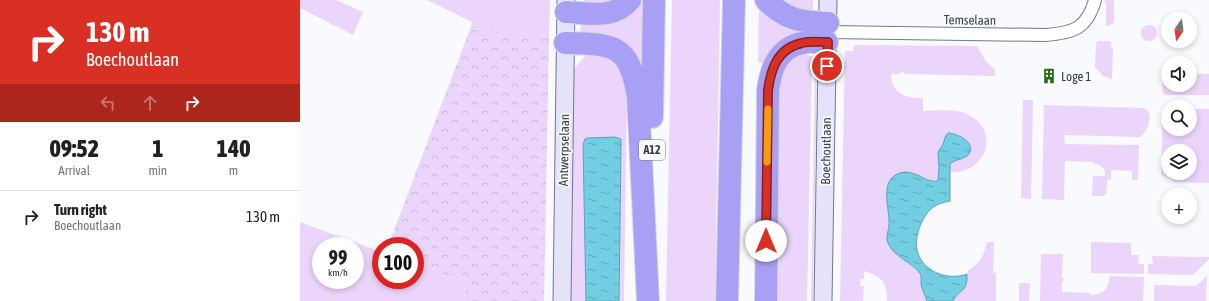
<!DOCTYPE html>
<html lang="en">
<head>
<meta charset="utf-8">
<style>
	body { margin:0; font-family:"Asap Condensed",sans-serif; background:#f6f6f6; color:#202124; height:100vh; display:flex; flex-direction:column; font-size:15px; white-space:nowrap }
	* { box-sizing:border-box; margin:0 }
	p { font-size:13px; color:#757577 }
	.icon { flex:none; width:22px; height:22px; fill:none; stroke:currentColor; stroke-width:2; stroke-linecap:round; stroke-linejoin:round }
	.map { position:relative; flex:1; overflow:hidden }
	.side { display:flex; flex-direction:column; background:#fff; width:300px }
	.side>* { flex:none }
	.guide { background:#d93025; color:#fff; overflow:hidden }
	.needle { width:26px; rotate:194deg }
	.buttons { position:absolute; left:861px; top:12px; display:grid; gap:8px }
	.buttons a { display:grid; place-items:center; width:36px; height:36px; border-radius:50%; background:#fff; box-shadow:0 2px 6px #0003; font-size:20px }
	.speed { position:absolute; left:12px; top:237px; display:flex; gap:8px; font-size:20px; font-weight:700; text-align:center }
	.speed>* { display:grid; place-content:center; width:52px; height:52px; border-radius:50%; background:#fff; box-shadow:0 2px 6px #0003; line-height:1 }
	.speed small { font-size:10px; font-weight:400 }
	.speed .limit { border:6px solid #d22; background:#fff; color:#111 }
	.pin { position:absolute; display:grid; place-items:center; width:34px; height:34px; color:#fff; margin:-17px; border:2px solid #fff; border-radius:50%; box-shadow:0 1px 4px #0007 }
	.me { position:absolute; width:44px; margin:-22px; rotate:0deg; stroke-linejoin:round; filter:drop-shadow(0 0 3px #0008) }
	.turn { display:flex; align-items:center; gap:14px; height:84px; padding:0 20px; font-size:18px }
	.turn .icon { width:52px; height:52px; stroke-width:2.5 }
	.turn b { display:block; font-size:28px; line-height:34px }
	.lanes { display:flex; align-items:center; height:38px; padding:0 20px; background:#0003; justify-content:center; gap:20px; direction:ltr }
	.lanes .off { opacity:.35 }
	.eta { display:flex; justify-content:space-evenly; align-items:center; height:68px; text-align:center }
	.eta b { font-size:24px; font-weight:800; line-height:28px }
	ul { padding:0; list-style:none }
	li { display:flex; align-items:center; gap:12px; height:52px; padding:0 20px; border-top:1px solid #e0e0e0 }
	li div { flex:1 }
	li b { display:block; font-size:15px }
	li em { font-style:normal }
	main { display:flex; flex:1; min-height:0 }
	.map>svg:first-child { display:block }
	.green { fill:#ecd5fb; fill-rule:evenodd }
	.forest { fill:url(#forest-crowns) }
	.water { fill:url(#water-ripples); stroke:#60a2b3 }
	.lines { fill:none; stroke-linecap:round; stroke-linejoin:round }
	.street-casing { stroke:#717988; stroke-width:14 }
	.secondary-casing { stroke:#717988; stroke-width:19 }
	.highway-casing { stroke:#d7d8d9; stroke-width:24 }
	.street { stroke:#fff; stroke-width:12 }
	.secondary { stroke:#e5e2fc; stroke-width:17 }
	.highway { stroke:#a8a0f5; stroke-width:22 }
	.route-casing { stroke:#8d1f18; stroke-width:10 }
	.route { stroke:#d93025; stroke-width:7 }
	.slow { stroke:#f59e0b; stroke-width:7 }
	.labels { text-anchor:middle; dominant-baseline:central; stroke-width:3.5; stroke-linejoin:round; paint-order:stroke }
	.shield { fill:#f8fafe; stroke:#72767b; stroke-width:1 }
	.shield-label { font-size:12px; font-weight:bold; fill:#393d43 }
	.street-label { font-size:13px; fill:#393d43; stroke:#f8fafe }
	.poi-label { font-size:13px; fill:#393d43; stroke:#f8fafe; text-anchor:start }
</style>
</head>
<body>
<main>
<section class="side">
<div class="guide">
<div class="turn"><svg class="icon" aria-label="right" viewBox="0 0 24 24"><path d="M7 20v-9h11M14 6l5 5-5 5"/></svg><div><b>130 m</b>Boechoutlaan</div></div>
<div class="lanes"><svg class="icon off" aria-label="left" viewBox="0 0 24 24"><path d="M17 20v-9H6M10 6l-5 5 5 5"/></svg><svg class="icon off" aria-label="ahead" viewBox="0 0 24 24"><path d="M12 20V5M6 11l6-6 6 6"/></svg><svg class="icon" aria-label="right" viewBox="0 0 24 24"><path d="M7 20v-9h11M14 6l5 5-5 5"/></svg></div>
</div>
<div class="eta">
<div><b>09:52</b><p>Arrival</p></div>
<div><b>1</b><p>min</p></div>
<div><b>140</b><p>m</p></div>
</div>
<ul>
<li><svg class="icon" aria-label="right" viewBox="0 0 24 24"><path d="M7 20v-9h11M14 6l5 5-5 5"/></svg><div><b>Turn right</b><p>Boechoutlaan</p></div><em>130 m</em></li>
</ul>
</section>
<div class="map">
<svg width="909" height="301" viewBox="0 0 909 301">
	<defs>
		<pattern id="forest-crowns" width="20" height="18" patternUnits="userSpaceOnUse"><rect width="20" height="18" fill="#ecd5fb"/><path d="M2 6a3 3 0 1 1 6 0M12 15a3 3 0 1 1 6 0" fill="none" stroke="#cbb8d8"/></pattern>
		<pattern id="water-ripples" width="26" height="14" patternUnits="userSpaceOnUse"><rect width="26" height="14" fill="#71cee3"/><path d="M2 4q2-2 4 0t4 0M15 11q2-2 4 0t4 0" fill="none" stroke="#5ea8ba"/></pattern>
	</defs>
	<rect width="100%" height="100%" fill="#f8fafe"/>
	<!-- green -->
	<g class="green">
		<path d="M0 0H36L63 12 53 35 0 8Z"/>
		<path d="M127 0H250L249 36 170 29 172 22Z"/>
		<path d="M283 0H320L316 3H286Z"/>
		<path d="M339 0H344L343 79 280 35 281 23Z"/>
		<path d="M372 0H420L415 301H366Z"/>
		<path d="M477 0H513V12L504 14Z"/>
		<path d="M805 0H814V22L811 25 806 26V3L804 2Z"/>
		<path d="M459 4 512 30 465 64 458 62Z"/>
		<circle cx="849" cy="33" r="8"/>
		<path d="M798 41H809L811 43V47L813 48 812 79 803 76 795 67 796 44Z"/>
		<path d="M554 45 677 46 685 60 695 70V76L605 74 602 71 599 74H591C591 93 606 99 623 98V111C638 111 656 108 669 115 701 131 686 175 649 172L651 162 666 157 669 153 661 136 651 133 645 137 644 142 639 149 638 157 639 167 638 181H631L612 172 590 179 587 186 586 194 589 226 587 236 588 245 595 252 617 270 621 275V283L627 301H587C587 282 582 276 564 271V279H561L560 286H564L563 301H540L545 51H553Z"/>
		<path d="M297 52 317 62 327 90 324 301H319L321 139 315 137 287 138 284 142 286 301H271L274 69C283 59 283 55 297 52Z"/>
		<path d="M505 53 512 57 507 301H475L476 87 490 57Z"/>
		<path d="M515 70H517L513 301H511Z"/>
		<path d="M890 74H909V95H865L863 94 862 79H868V85H890Z"/>
		<path d="M723 100H733L731 199 721 198Z"/>
		<path d="M744 105 843 108C856 112 848 131 840 137L764 135 765 144 839 145 838 180H832V171L811 170V179L807 180 806 194 802 196H792L793 176H805C806 169 801 165 795 164L793 162 765 161 764 200 742 199Z"/>
		<path d="M863 108 868 109V129H890V109H909V183L875 182 861 175ZM868 151H890V173H868Z"/>
		<path d="M0 222 81 252V280H115V264L165 282 164 301H0ZM21 246H55V280H21Z"/>
		<path d="M687 242H694L693 273H696V301H653L656 296 658 295 668 277 667 271C680 264 684 255 687 242Z"/>
		<path d="M791 242 831 243V255H839L838 264H844V274L791 273Z"/>
		<path d="M741 254H763L762 278 764 279V281H762V292L790 293V295C805 294 807 290 810 276L844 277 843 301H740Z"/>
		<path d="M852 256 909 257V259L893 275 848 274V264H853Z"/>
		<path d="M907 276 906 301H854V285L896 286Z"/>
		<path d="M719 283H730L729 301H719Z"/>
	</g>
	<!-- forest -->
	<path class="forest" d="M170 29 249 36 244 301H164L165 282 115 264V246H88Z"/>
	<!-- water -->
	<g class="water">
		<path d="M648 133C658 133 678 144 668 155 663 160 655 159 650 164V201C645 202 640 203 635 206 623 213 614 236 617 250 622 272 648 281 667 274 668 293 659 289 653 301H627C625 296 622 289 621 284 621 279 622 276 619 272 611 262 593 256 588 243 585 236 589 231 589 225 590 208 578 180 600 173 615 168 626 184 638 181L639 167 638 152 643 144 646 135Z"/>
		<path d="M315 137 321 139V148L319 301H286L283 144 285 139 287 138Z"/>
	</g>
	<g class="lines">
		<!-- street casing -->
		<g class="street-casing">
			<path id="street" d="M528 32 745 35C773 33 787 29 795 0"/>
		</g>
		<!-- secondary casing -->
		<g class="secondary-casing">
			<g id="secondary">
				<path d="M262 301 266 0"/>
				<path d="M523 301 528 0"/>
			</g>
		</g>
		<!-- highway casing -->
		<g class="highway-casing">
			<g id="highway">
				<path d="M466 0C485 20 502 22 528 23"/>
				<path d="M266 12C290 13 313 20 330 0"/>
				<path d="M265 43C315 44 329 44 338 97L348 301"/>
				<path d="M352 117 354 0"/>
				<path d="M427 301 434 0"/>
				<path d="M466 301 468 90C471 68 478 48 502 43 510 41 519 42 527 42"/>
			</g>
		</g>
		<!-- street -->
		<use href="#street" class="street"/>
		<!-- secondary -->
		<use href="#secondary" class="secondary"/>
		<!-- highway -->
		<use href="#highway" class="highway"/>
	</g>
	<g class="lines">
		<!-- route casing -->
		<g class="route-casing">
			<path id="route" d="M466 241 468 90C471 68 478 48 502 43 510 41 519 42 528 42L527 66"/>
		</g>
		<!-- route -->
		<use href="#route" class="route"/>
		<!-- slow -->
		<path class="slow" d="M467 162 468 109"/>
	</g>
	<!-- icons -->
	<defs>
		<g id="building-bare" transform="scale(1.2)"><path d="M-4-6H4V6H1V3H-1V6H-4ZM-2.5-4.3h1.7v1.8h-1.7ZM.8-4.3h1.7v1.8H.8ZM-2.5-1h1.7V.8h-1.7ZM.8-1h1.7V.8H.8Z" fill="#256f10" stroke="#f8fafe" stroke-width="2.5" paint-order="stroke"/></g>
	</defs>
	<g fill-rule="evenodd">
		<use href="#building-bare" x="749" y="76"/>
	</g>
	<g class="labels">
		<!-- shield labels -->
		<rect class="shield" x="339" y="140" width="26" height="20" rx="3"/>
		<g class="shield-label">
			<text x="352" y="150">A12</text>
		</g>
		<!-- street labels -->
		<g class="street-label">
			<text transform="translate(670 20) rotate(1)">Temselaan</text>
			<text transform="translate(264 150) rotate(-89)">Antwerpselaan</text>
			<text transform="translate(526 151) rotate(-89)">Boechoutlaan</text>
		</g>
		<!-- poi labels -->
		<g class="poi-label">
			<text x="761" y="76">Loge 1</text>
		</g>
	</g>
</svg>
<div class="buttons">
<a><svg class="needle" viewBox="-14 -14 28 28"><path d="M0-13l5 13h-10z" fill="#e53935"/><path d="M0 13l5-13h-10z" fill="#757577"/></svg></a>
<a><svg class="icon" aria-label="sound" viewBox="0 0 24 24"><path d="M4 9h4l5-4v14l-5-4H4zM17 9q2 3 0 6"/></svg></a>
<a><svg class="icon" aria-label="search" viewBox="0 0 24 24"><circle cx="10" cy="10" r="6"/><path d="M15 15l6 6"/></svg></a>
<a><svg class="icon" aria-label="layers" viewBox="0 0 24 24"><path d="M12 4l9 5-9 5-9-5zM3 14l9 5 9-5"/></svg></a>
<a>+</a>
</div>
<div class="speed"><div>99<small>km/h</small></div><div class="limit">100</div></div>
<div class="pin" style="left:527px;top:66px;background:#d93025"><svg class="icon" aria-label="arrive" viewBox="0 0 24 24"><path d="M6 21V4h12l-3 4 3 4H6"/></svg></div>
<svg class="me" style="left:466px;top:241px" viewBox="-20 -20 40 40"><circle r="19" fill="#fff"/><path d="M0-13L10 11 0 6-10 11z" fill="#d93025"/></svg>
</div>
</main>
</body>
</html>
